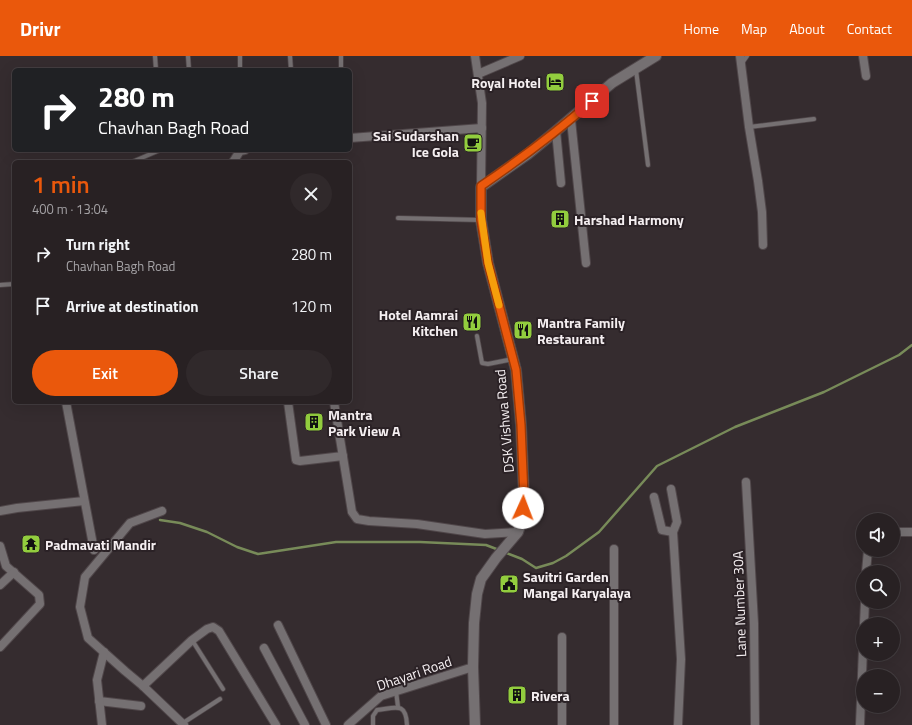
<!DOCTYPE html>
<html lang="en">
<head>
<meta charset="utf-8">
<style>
	body { margin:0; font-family:"Titillium Web",sans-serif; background:#30292b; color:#f1f3f6; height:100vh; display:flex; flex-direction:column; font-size:15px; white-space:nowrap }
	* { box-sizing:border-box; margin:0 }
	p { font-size:13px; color:#a5a3a6 }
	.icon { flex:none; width:22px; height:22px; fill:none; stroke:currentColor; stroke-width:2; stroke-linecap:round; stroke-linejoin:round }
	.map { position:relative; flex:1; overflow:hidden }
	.drawer { position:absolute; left:12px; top:104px; width:340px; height:244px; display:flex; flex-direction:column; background:#282123; border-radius:6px; box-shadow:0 4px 16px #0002,0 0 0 1px #443e41 }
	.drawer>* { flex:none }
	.top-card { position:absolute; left:12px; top:12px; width:340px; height:84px; border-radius:6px; box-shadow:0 4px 16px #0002,0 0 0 1px #443e41; background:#202124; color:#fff; overflow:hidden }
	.controls { position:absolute; left:856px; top:457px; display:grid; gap:8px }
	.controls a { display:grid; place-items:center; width:44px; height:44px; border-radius:50%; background:#282123; box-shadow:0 4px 16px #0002,0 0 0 1px #443e41; font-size:20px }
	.pin { position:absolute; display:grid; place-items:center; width:34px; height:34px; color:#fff; margin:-17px; border-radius:8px; box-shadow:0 2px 6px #0006 }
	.me { position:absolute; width:44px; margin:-22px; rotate:2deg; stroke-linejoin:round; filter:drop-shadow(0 0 3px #0008) }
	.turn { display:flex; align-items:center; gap:14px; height:84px; padding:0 20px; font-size:18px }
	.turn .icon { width:52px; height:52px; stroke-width:2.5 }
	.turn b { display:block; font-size:28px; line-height:34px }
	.round { display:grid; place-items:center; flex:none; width:42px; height:42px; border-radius:21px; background:#30292b }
	.head { display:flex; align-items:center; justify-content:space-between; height:68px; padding:0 20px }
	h1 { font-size:24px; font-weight:600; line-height:30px; color:#ea580c }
	.action { display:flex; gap:8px; margin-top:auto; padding:8px 20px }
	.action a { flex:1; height:46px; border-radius:24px; background:#ea580c; color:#fff; font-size:16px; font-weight:600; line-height:46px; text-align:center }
	.action a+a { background:#30292b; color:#f1f3f6 }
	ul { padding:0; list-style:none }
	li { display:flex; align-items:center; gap:12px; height:52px; padding:0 20px }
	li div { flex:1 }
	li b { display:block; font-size:15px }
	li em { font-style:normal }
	header { display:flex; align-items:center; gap:24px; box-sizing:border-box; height:56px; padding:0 20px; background:#ea580c; color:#fff }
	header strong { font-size:19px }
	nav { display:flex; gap:22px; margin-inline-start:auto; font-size:14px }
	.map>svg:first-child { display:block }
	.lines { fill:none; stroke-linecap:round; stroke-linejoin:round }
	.stream { stroke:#788b59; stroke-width:2.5 }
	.service-casing { stroke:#50474a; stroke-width:5.5 }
	.minor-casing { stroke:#50474a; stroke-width:10 }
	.tertiary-casing { stroke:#50474a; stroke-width:12 }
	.service { stroke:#757072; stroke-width:4 }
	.minor { stroke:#757072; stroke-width:8 }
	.tertiary { stroke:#757072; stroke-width:10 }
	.route-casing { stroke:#983908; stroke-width:10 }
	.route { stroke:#ea580c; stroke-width:7 }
	.slow { stroke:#f59e0b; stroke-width:7 }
	.labels { text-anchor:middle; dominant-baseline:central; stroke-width:4; stroke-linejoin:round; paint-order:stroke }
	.poi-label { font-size:14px; font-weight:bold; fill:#f5eff1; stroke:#2b2226; text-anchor:start }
	.street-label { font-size:14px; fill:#f5eff1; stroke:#2b2226 }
</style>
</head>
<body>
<header>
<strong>Drivr</strong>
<nav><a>Home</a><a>Map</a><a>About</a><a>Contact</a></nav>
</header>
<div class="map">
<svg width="912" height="669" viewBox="0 0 912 669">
	<rect width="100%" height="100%" fill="#352c2f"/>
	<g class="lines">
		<!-- stream -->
		<g class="stream">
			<path d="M160 464 180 467 207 476 237 491 258 498 336 486H420L486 489 499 494"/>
			<path d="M504 496 522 503 536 512 553 507 566 500 599 476 657 410 735 371 824 336 899 299 912 289"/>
		</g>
		<!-- service casing -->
		<g class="service-casing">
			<g id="service">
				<path d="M155 0 156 14"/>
				<path d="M188 0 189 14"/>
				<path d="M240 0V14"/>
				<path d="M290 0 291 14"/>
				<path d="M341 0V14"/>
				<path d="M742 7 747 0"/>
				<path d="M636 14 648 109"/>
				<path d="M749 71 814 63"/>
				<path d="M132 106 160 94"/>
				<path d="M398 162 481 164"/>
				<path d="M0 229 14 228"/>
				<path d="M477 280 482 307 488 308 513 303"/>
				<path d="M192 584 223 633"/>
				<path d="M396 635 398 651"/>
				<path d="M183 667 220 643"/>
				<path d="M373 669V660L377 654C395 652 406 645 407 669"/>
			</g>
		</g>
		<!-- minor casing -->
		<g class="minor-casing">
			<g id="minor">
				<path d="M475 0 482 47 481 131"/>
				<path d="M740 0 749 71 758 125 762 156 763 189"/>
				<path d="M863 0 866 20"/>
				<path d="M478 18 520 0"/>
				<path d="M571 64 586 207"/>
				<path d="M556 75 561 127"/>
				<path d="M350 82 482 72"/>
				<path d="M233 106 240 95 245 94"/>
				<path d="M66 346 94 494"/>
				<path d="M288 346 296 404 300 405 343 400"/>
				<path d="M334 346 352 456 357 463 369 465 417 468 485 478 518 476"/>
				<path d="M746 426 754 567 755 669"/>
				<path d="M671 433 677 466 673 476 681 603 678 669"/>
				<path d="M654 441 662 474 673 476"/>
				<path d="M0 455 17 452 84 445"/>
				<path d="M162 455 130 467 85 521 80 551 88 582 125 615 143 630 184 669"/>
				<path d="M893 476H912"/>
				<path d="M0 490 6 510 39 539 40 548 0 591"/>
				<path d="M866 516 868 494"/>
				<path d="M0 529 14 516"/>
				<path d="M864 568 865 546"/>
				<path d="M278 569 326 669"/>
				<path d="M562 581V669"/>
				<path d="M264 592 305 669"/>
				<path d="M143 630 192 584 207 573 213 571 219 575 276 669"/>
				<path d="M99 645 141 650"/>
				<path d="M102 669 97 624 104 596"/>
				<path d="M348 669 381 640 473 611"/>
				<path d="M614 669V493"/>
				<path d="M860 669 863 593"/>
			</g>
		</g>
		<!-- tertiary casing -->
		<g class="tertiary-casing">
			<path id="tertiary" d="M475 669 473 611 474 567 477 538 481 523 496 502 518 476 522 464 524 441 521 369 516 314 488 207 481 164V131L528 98 556 75 612 27 656 0"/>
		</g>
		<!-- service -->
		<use href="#service" class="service"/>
		<!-- minor -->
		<use href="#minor" class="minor"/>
		<!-- tertiary -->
		<use href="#tertiary" class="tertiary"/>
	</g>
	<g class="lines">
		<!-- route casing -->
		<g class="route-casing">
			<path id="route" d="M523 452 524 441 521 369 516 314 488 207 481 164V130C519 104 557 76 592 45"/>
		</g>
		<!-- route -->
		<use href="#route" class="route"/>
		<!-- slow -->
		<path class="slow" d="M481 157 488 207 499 249"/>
	</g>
	<!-- icons -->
	<defs>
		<g id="hotel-square" transform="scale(1)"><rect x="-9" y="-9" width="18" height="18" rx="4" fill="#92cd3e" stroke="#2b2226"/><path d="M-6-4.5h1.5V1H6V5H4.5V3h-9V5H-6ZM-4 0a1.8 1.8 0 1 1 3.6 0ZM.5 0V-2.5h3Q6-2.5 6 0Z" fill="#111"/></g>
		<g id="cafe-square" transform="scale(1)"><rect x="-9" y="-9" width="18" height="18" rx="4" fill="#92cd3e" stroke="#2b2226"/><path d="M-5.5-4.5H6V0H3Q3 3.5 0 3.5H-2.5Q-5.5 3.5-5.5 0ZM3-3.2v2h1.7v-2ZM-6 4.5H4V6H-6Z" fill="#111"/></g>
		<g id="building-square" transform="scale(1)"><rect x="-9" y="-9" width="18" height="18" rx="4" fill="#92cd3e" stroke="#2b2226"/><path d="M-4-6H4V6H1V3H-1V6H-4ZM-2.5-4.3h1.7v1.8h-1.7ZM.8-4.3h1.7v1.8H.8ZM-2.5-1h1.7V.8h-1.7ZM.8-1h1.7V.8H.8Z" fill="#111"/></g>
		<g id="restaurant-square" transform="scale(1)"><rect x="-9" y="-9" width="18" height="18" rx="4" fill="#92cd3e" stroke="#2b2226"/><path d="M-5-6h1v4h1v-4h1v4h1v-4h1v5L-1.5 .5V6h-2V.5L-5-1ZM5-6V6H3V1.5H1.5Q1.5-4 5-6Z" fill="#111"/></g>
		<g id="temple-square" transform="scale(1)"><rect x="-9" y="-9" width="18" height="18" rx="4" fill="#92cd3e" stroke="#2b2226"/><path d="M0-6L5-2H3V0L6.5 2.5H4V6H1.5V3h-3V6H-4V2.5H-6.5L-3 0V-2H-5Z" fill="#111"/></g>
		<g id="civic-square" transform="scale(1)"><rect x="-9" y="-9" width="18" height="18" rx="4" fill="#92cd3e" stroke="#2b2226"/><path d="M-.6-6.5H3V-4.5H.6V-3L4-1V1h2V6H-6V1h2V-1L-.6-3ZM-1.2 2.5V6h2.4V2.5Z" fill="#111"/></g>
	</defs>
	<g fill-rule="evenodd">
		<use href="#hotel-square" x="555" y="26"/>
		<use href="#cafe-square" x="473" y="87"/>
		<use href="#building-square" x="560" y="163"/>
		<use href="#restaurant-square" x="472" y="266"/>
		<use href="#restaurant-square" x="523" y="274"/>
		<use href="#building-square" x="314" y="366"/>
		<use href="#temple-square" x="31" y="488"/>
		<use href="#civic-square" x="509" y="528"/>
		<use href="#building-square" x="517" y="639"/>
	</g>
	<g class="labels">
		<!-- poi labels -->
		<g class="poi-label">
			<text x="541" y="26" text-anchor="end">Royal Hotel</text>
			<text x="459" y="79" text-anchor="end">Sai Sudarshan<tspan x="459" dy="16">Ice Gola</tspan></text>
			<text x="574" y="163">Harshad Harmony</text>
			<text x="458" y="258" text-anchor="end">Hotel Aamrai<tspan x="458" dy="16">Kitchen</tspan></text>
			<text x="537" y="266">Mantra Family<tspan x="537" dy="16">Restaurant</tspan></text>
			<text x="328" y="358">Mantra<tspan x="328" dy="16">Park View A</tspan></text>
			<text x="45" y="488">Padmavati Mandir</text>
			<text x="523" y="520">Savitri Garden<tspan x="523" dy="16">Mangal Karyalaya</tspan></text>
			<text x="531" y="639">Rivera</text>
		</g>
		<!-- street labels -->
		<g class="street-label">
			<text transform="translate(504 365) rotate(-95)">DSK Vishwa Road</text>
			<text transform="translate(739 548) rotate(-92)">Lane Number 30A</text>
			<text transform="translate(414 617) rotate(-19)">Dhayari Road</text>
		</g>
	</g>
</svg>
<div class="controls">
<a><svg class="icon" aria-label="sound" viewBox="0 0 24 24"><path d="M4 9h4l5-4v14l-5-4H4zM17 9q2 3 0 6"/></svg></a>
<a><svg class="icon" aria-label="search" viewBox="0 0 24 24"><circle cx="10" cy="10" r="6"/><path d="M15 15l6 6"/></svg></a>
<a>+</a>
<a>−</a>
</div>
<div class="pin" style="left:592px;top:45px;background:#d93025"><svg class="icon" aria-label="arrive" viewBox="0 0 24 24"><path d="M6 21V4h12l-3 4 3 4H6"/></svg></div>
<svg class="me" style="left:523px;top:452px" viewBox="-20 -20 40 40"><circle r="19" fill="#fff"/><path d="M0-13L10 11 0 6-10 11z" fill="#ea580c"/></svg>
<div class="top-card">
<div class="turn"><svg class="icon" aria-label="right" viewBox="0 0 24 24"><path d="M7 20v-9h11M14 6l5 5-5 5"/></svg><div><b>280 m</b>Chavhan Bagh Road</div></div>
</div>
<section class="drawer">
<div class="head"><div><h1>1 min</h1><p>400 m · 13:04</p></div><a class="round"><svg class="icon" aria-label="close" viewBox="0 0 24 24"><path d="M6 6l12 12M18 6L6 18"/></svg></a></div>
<ul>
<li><svg class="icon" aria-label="right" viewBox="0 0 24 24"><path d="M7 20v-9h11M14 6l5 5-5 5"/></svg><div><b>Turn right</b><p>Chavhan Bagh Road</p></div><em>280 m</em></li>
<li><svg class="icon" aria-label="arrive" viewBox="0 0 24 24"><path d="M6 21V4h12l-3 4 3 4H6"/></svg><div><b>Arrive at destination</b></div><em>120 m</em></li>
</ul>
<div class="action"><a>Exit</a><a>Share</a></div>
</section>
</div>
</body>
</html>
